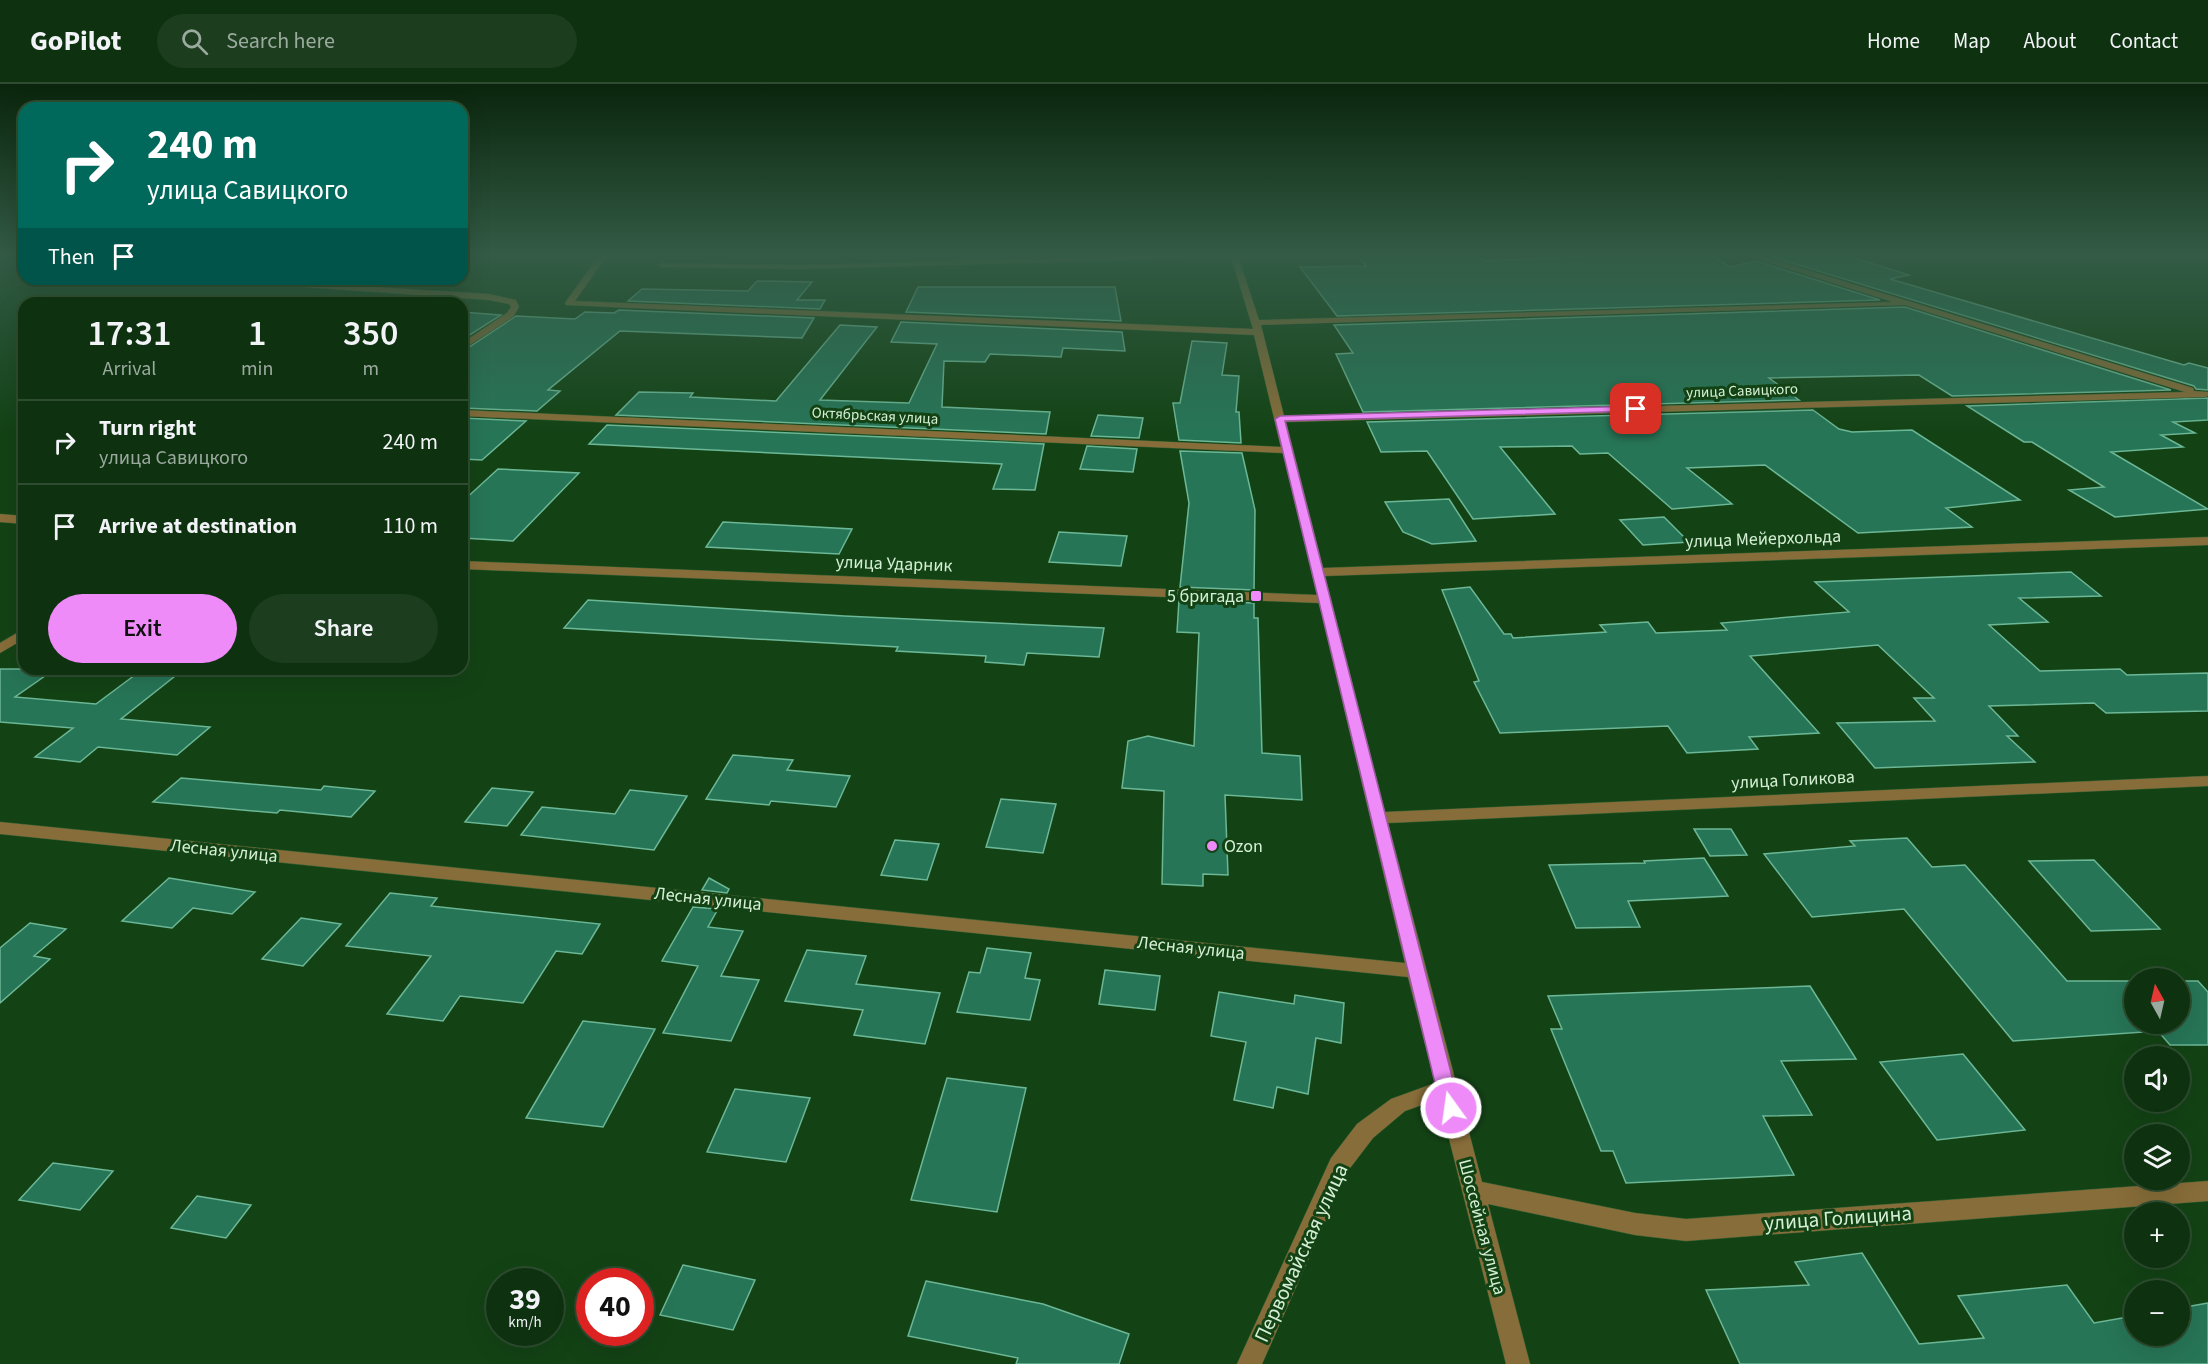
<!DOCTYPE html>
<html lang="en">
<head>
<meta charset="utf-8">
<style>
	body { margin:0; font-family:"Source Sans 3",sans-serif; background:#1c3e1e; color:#f1f3f6; height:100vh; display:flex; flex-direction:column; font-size:22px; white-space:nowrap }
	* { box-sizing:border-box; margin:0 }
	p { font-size:20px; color:#9baa9f }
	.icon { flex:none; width:33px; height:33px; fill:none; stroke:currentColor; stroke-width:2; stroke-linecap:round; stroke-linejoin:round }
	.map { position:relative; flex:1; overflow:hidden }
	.sheet { position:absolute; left:18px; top:213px; width:450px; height:378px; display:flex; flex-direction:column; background:#0e3210; border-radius:18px; box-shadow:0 6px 24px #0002,0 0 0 2px #2e4d30 }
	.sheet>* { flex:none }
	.top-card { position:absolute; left:18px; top:18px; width:450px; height:183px; border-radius:18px; box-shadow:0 6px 24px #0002,0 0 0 2px #2e4d30; background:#00695c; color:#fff; overflow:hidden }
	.needle { width:39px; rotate:352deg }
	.tools { position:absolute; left:2124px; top:884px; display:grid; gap:12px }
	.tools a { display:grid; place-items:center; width:66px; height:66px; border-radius:50%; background:#0e3210; box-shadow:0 6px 24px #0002,0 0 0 2px #2e4d30; font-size:30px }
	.speed { position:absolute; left:486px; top:1184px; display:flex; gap:12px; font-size:30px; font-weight:700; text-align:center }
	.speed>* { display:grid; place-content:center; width:78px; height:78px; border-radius:50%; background:#0e3210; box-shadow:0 6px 24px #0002,0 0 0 2px #2e4d30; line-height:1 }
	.speed small { font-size:15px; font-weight:400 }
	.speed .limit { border:9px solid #d22; background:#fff; color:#111 }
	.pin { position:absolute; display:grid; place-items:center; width:51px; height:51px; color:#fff; margin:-26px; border-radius:12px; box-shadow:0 3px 9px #0006 }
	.me { position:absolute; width:66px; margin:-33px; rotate:346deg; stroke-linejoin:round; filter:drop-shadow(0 0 4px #0008) }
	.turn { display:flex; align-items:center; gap:21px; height:126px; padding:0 30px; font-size:27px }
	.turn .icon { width:78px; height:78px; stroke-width:2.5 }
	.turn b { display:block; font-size:42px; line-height:51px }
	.then { display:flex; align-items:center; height:57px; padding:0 30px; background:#0003; gap:12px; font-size:22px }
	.eta { display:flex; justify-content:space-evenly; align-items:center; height:102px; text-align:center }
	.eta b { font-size:36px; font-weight:600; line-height:42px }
	.button { display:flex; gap:12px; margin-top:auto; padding:12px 30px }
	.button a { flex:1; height:69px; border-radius:36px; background:#ee8bf8; color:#111; font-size:24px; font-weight:600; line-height:69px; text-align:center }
	.button a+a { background:#1c3e1e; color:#f1f3f6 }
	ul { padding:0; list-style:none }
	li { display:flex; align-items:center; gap:18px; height:84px; padding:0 30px; border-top:2px solid #2e4d30 }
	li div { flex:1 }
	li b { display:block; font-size:22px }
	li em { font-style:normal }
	header { display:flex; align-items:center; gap:36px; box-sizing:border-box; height:84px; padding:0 30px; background:#0e3210; border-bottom:2px solid #2e4d30 }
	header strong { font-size:28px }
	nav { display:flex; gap:33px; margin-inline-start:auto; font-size:21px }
	.search { width:420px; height:54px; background:#1c3e1e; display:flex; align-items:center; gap:15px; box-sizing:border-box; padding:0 21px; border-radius:33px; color:#9baa9f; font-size:22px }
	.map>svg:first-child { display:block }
	.building { fill:#277557; stroke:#6cb796; stroke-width:1.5 }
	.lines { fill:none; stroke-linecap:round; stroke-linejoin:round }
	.minor-casing { stroke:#325f34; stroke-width:1 }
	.minor { fill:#876d39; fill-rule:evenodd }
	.route { fill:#ee8bf8; stroke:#9b5aa1; stroke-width:1.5 }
	.poi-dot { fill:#ee8bf8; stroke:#134315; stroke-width:2 }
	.labels { text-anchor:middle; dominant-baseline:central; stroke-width:6; stroke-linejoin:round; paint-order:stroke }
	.far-street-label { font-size:15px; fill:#d5efd4; stroke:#134315 }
	.street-label { font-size:18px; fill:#d5efd4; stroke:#134315 }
	.poi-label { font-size:18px; fill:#d5efd4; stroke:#134315; text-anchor:end }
	.near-street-label { font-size:21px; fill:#d5efd4; stroke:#134315 }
</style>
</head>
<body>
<header>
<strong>GoPilot</strong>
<div class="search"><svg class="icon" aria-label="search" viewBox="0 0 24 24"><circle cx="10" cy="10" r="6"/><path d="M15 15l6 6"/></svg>Search here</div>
<nav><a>Home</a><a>Map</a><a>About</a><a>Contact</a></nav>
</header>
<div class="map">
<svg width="2208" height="1280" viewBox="0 0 2208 1280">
	<rect width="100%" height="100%" fill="#134315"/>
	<!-- building -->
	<g class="building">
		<path d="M1356 169 1477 171 1484 177 1597 172 1593 169H1708L1730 183 1756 177 1880 216 1337 232 1300 183 1366 182Z"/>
		<path d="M1790 169H1839L1909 191 1890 195 2184 281 2189 279 2208 284V306L2196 305 2194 302 1772 173Z"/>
		<path d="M757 197 812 198 797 216H825L820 225 628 217 642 205 748 207Z"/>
		<path d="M918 203H1115L1121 237 906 228Z"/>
		<path d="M1905 223 2171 306 1952 312 1919 291 1769 294 1799 316 1363 328 1336 270 1353 269 1334 241Z"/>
		<path d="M619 226 814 234 802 254 620 247 548 306 560 307 537 327 462 324V268L516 232 575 235 585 228 614 229Z"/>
		<path d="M462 228 501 231 462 256Z"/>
		<path d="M901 238 1122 248 1125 267 1063 264 1061 273 990 270 985 278 944 277 942 323 1050 328 1046 350 616 331 639 308 693 309 690 313 776 317 840 241 877 243 820 316 909 319 937 260 891 258Z"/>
		<path d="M1192 257 1227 259 1222 291 1239 292 1236 328H1239L1241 359 1179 356 1173 319H1180Z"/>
		<path d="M2208 314V336L2173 338 2195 349 2161 351 2183 363 2111 368 2208 425 2115 433 2069 406 2104 403 2032 358H2024L1967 322Z"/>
		<path d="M1813 326 1839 345 1852 348 1912 346 2020 416 1946 424 1972 443 1858 449 1765 381 1687 384 1732 420 1672 425 1608 369 1580 370 1572 362 1500 363 1555 430 1473 435 1427 367 1381 368 1367 338Z"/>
		<path d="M1098 331 1143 334 1139 354 1091 352Z"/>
		<path d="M462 334 526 337 482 376 462 375Z"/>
		<path d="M607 341 1044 360 1035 406 993 405 1002 380 589 360Z"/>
		<path d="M1087 362 1137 365 1133 388 1080 385Z"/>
		<path d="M1180 367 1242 369 1255 426 1254 506 1180 503 1189 419Z"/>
		<path d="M498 385 579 389 513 457 462 454V418Z"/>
		<path d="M1449 415 1476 457 1432 460 1403 448 1385 418Z"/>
		<path d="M1664 433 1689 458 1643 461 1620 436Z"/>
		<path d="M723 438 852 445 839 470 706 463Z"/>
		<path d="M1059 448 1127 452 1121 482 1049 478Z"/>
		<path d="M2071 488 2101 512 2019 514 2048 538 1989 541 2040 587 2120 585 2127 591 2208 589V627L2106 629 2094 619 1989 622 2018 652H2007L2035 678 1875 684 1837 639 1935 637 1914 614H1934L1878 561 1750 572 1819 649 1749 653 1758 665 1687 669 1668 642 1500 649 1474 598 1479 597 1442 506 1470 503 1504 550H1511L1513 554 1606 548 1600 541 1648 538 1656 549 1727 546 1721 539 1849 528 1815 498Z"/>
		<path d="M588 516 844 532 1104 544 1099 573 1027 569 1024 581 985 578 986 572 896 567 898 563 564 544Z"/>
		<path d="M1179 516 1254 519V534H1258L1262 669 1300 672 1302 716 1225 711 1228 791 1203 790V802L1162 800 1164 707 1122 704 1128 657 1148 652 1194 662 1199 549 1177 548Z"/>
		<path d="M0 585H55L15 613 96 620 143 585H184L121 635 210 643 177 671 98 663 80 678 35 673 73 644 0 638Z"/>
		<path d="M733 671 793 676 787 686 850 692 836 723 771 717 769 721 706 715Z"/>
		<path d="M181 694 321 706 324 702 375 707 351 733 280 726 277 729 153 718Z"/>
		<path d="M492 704 533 708 507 742 465 738Z"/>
		<path d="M630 706 687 712 654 766 521 751 542 723 615 730Z"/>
		<path d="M1001 715 1056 720 1043 769 986 763Z"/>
		<path d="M1694 745H1731L1747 771 1710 772Z"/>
		<path d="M1907 754 1932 783 1965 781 2067 897H2134V939H2180V897H2198L2208 908V961H2170L2158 947 2013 957 1904 825 1812 833 1764 770 1855 762 1850 757Z"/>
		<path d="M895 756 939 760 927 796 881 791Z"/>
		<path d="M1704 774 1728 812 1628 817 1640 843 1576 844 1549 781 1645 779 1644 777Z"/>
		<path d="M2094 776 2160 845 2091 847 2029 777Z"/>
		<path d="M169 794 255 808 232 830 193 824 172 844 122 837Z"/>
		<path d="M709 794 729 805 727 809 702 806Z"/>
		<path d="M390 809 437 814 431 822 600 840 582 870 556 867 523 919 460 912 443 937 387 930 431 872 346 862Z"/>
		<path d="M693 823 718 825 708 843 743 847 721 892 759 896 731 957 663 949 698 882 662 877Z"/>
		<path d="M301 834 341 840 303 882 262 875Z"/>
		<path d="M30 839 66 845 34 872 50 875 0 919V864Z"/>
		<path d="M987 864 1031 869 1025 894 1040 896 1030 936 957 928 969 888 980 889Z"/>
		<path d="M807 866 866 872 856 900 940 909 925 960 854 951 863 926 785 917Z"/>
		<path d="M1105 886 1160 892 1155 926 1099 920Z"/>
		<path d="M1810 902 1856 975 1781 977 1812 1031 1763 1032 1794 1091 1626 1099 1613 1067H1601L1551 945H1562L1548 912Z"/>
		<path d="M1219 908 1294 920 1295 911 1344 919 1341 959 1316 954 1308 1010 1277 1003 1273 1024 1234 1016 1246 958 1211 952Z"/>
		<path d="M583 937 655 945 603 1043 526 1034Z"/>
		<path d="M1963 970 2025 1046 1937 1056 1880 978Z"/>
		<path d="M947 994 1026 1004 997 1128 911 1116Z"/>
		<path d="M735 1005 810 1014 786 1078 707 1068Z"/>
		<path d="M53 1079 113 1087 80 1126 19 1116Z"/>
		<path d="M197 1112 251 1121 226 1154 171 1144Z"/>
		<path d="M1862 1169 1919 1260 1984 1254 1958 1212 2067 1201 2094 1239 2134 1232V1251H2180V1224L2208 1219V1280H1740L1706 1206 1809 1201 1795 1178Z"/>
		<path d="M683 1181 755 1196 733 1246 660 1231Z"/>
		<path d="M926 1197 1043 1220 1129 1250 1119 1280H1016L1018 1274 908 1252Z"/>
	</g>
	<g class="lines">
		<!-- minor casing -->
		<g class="minor-casing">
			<g id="minor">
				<path d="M601 169H609L575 217 1253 245 1231 173 802 185 661 183 657 181 661 179 802 181 1237 169 1259 236 1893 218 1739 169H1751L2193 304 2194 307 2208 308V312L2205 313 1286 338 1323 484 2208 453V461L1325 492 1385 728 2208 692V702L1388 739 1482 1098 1635 1129 1686 1135 2208 1097V1117L1686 1157 1635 1151 1488 1120 1530 1280H1506L1439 1015 1405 1027 1373 1054 1347 1088 1262 1280H1237L1331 1074 1357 1040 1391 1015 1435 999 1408 893 0 750V738L1405 879 1319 519 462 485V477L1317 511 1283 369 462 332V326L1281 363 1254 251 566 221 565 219ZM1905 221 2185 308 1284 332 1261 241Z"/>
				<path d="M307 199 489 210 516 216 519 223 513 233 462 266V259L507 229 511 223 509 220 489 216 304 203V199Z"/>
				<path d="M0 430 24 432V440L0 438Z"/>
				<path d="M24 545V555L0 569V559Z"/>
			</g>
		</g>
		<!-- minor -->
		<use href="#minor" class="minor"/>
	</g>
	<!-- sky -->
	<linearGradient id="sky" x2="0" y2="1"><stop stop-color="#0a250c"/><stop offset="0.49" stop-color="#335b46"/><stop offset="1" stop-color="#335b46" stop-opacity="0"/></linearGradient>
	<rect width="2208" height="348" fill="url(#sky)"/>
	<!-- route -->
	<path class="route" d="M1636 322 1639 323V327L1285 337 1460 1024 1457 1030 1451 1033 1444 1030 1441 1024 1275 335 1280 332Z"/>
	<!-- markers -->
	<g class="poi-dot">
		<rect x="1250" y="506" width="12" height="12" rx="3"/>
		<circle cx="1212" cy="762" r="6"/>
	</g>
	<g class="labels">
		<!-- far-street labels -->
		<g class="far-street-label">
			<text transform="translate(1742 307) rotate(-2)">улица Савицкого</text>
			<text transform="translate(875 332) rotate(3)">Октябрьская улица</text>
		</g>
		<!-- street labels -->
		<g class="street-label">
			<text transform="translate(1763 455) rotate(-2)">улица Мейерхольда</text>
			<text transform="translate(894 480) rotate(2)">улица Ударник</text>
			<text transform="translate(1793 696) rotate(-3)">улица Голикова</text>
			<text transform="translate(224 767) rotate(6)">Лесная улица</text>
			<text transform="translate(708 815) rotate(6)">Лесная улица</text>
			<text transform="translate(1191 864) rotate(6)">Лесная улица</text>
			<text transform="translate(1482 1143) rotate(75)">Шоссейная улица</text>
		</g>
		<!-- poi labels -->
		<g class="poi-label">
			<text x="1244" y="512">5 бригада</text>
			<text x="1224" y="762" text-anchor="start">Ozon</text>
		</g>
		<!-- near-street labels -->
		<g class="near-street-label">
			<text transform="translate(1838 1134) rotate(-4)">улица Голицина</text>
			<text transform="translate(1301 1169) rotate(-65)">Первомайская улица</text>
		</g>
	</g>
</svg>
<div class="tools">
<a><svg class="needle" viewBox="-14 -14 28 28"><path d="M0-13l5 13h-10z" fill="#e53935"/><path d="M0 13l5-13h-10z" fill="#9baa9f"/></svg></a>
<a><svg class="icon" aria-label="sound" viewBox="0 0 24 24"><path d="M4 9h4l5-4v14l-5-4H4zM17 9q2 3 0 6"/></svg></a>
<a><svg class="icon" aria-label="layers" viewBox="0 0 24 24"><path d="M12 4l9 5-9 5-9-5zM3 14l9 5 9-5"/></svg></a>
<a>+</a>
<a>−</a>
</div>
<div class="speed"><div>39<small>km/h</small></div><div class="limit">40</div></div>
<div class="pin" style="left:1636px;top:325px;background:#d93025"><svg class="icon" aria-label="arrive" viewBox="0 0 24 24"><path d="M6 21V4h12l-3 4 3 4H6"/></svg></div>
<svg class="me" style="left:1451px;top:1024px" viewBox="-20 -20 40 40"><circle r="17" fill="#ee8bf8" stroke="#fff" stroke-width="3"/><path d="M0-11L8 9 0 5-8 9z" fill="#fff"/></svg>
<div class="top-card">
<div class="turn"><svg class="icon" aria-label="right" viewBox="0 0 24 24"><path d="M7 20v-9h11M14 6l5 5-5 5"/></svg><div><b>240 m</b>улица Савицкого</div></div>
<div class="then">Then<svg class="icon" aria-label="arrive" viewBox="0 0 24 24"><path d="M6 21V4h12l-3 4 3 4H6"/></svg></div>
</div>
<section class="sheet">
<div class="eta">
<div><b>17:31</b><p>Arrival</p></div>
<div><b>1</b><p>min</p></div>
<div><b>350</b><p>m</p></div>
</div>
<ul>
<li><svg class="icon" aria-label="right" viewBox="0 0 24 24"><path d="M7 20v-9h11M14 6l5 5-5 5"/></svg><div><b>Turn right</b><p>улица Савицкого</p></div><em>240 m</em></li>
<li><svg class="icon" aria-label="arrive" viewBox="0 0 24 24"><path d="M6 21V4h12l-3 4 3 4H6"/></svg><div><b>Arrive at destination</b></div><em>110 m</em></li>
</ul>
<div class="button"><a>Exit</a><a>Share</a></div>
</section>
</div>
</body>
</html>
